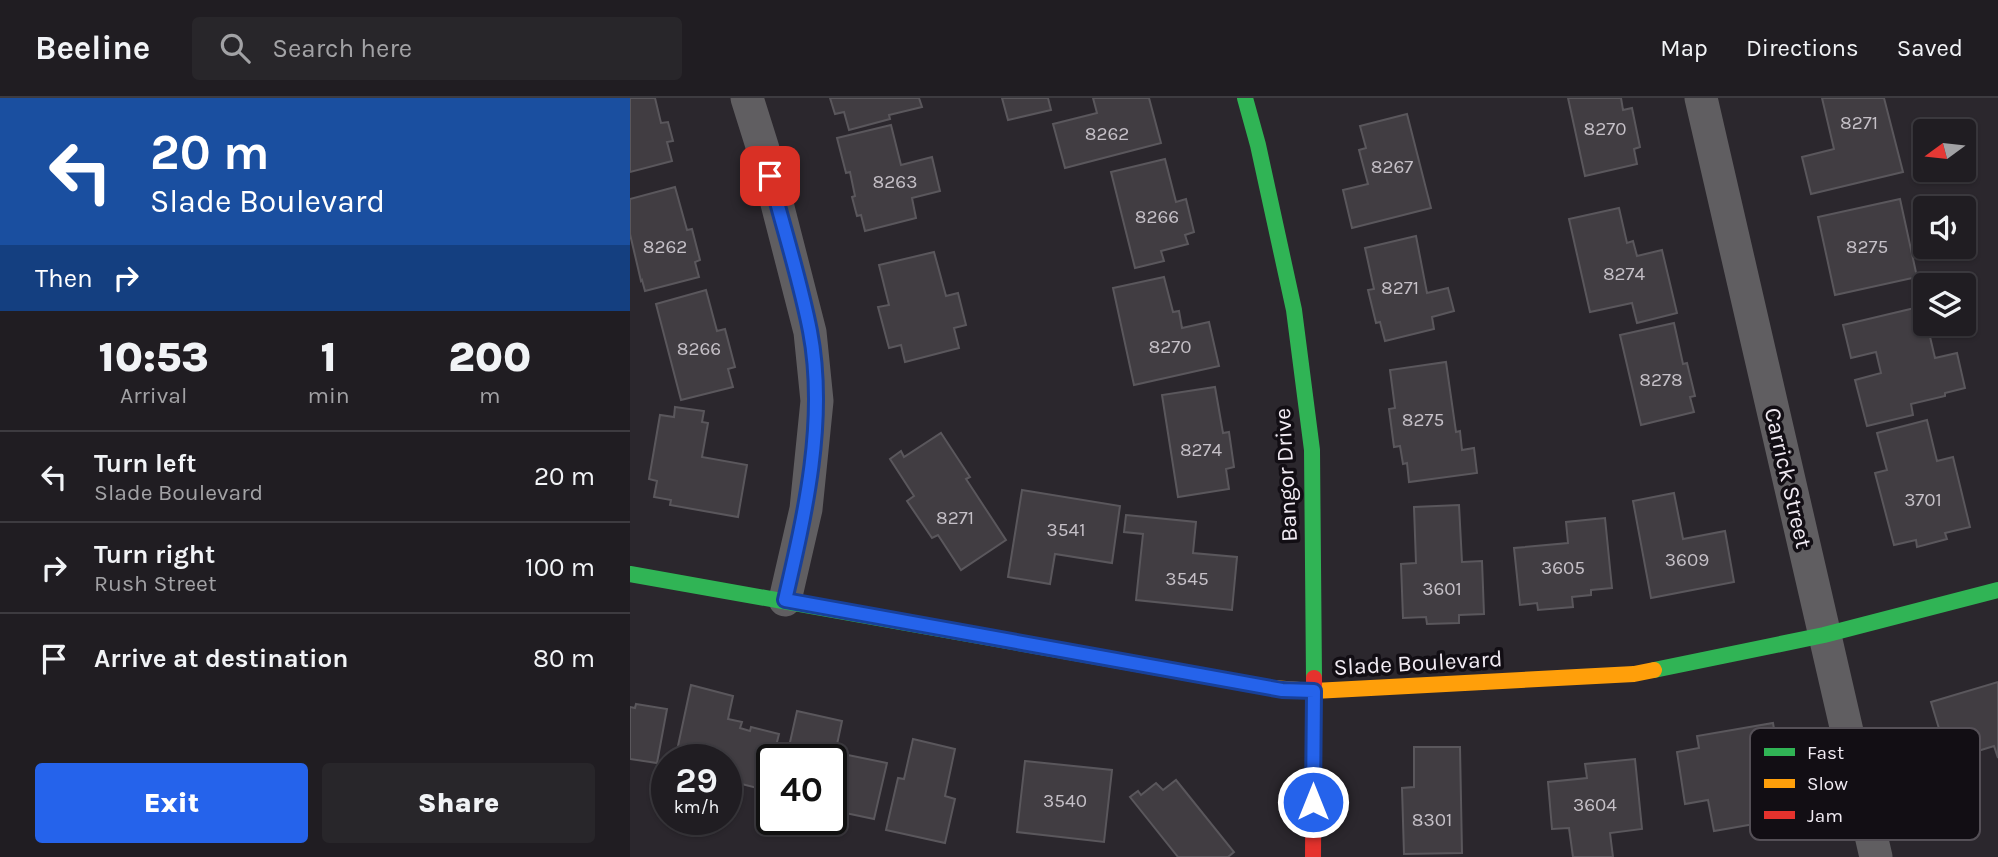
<!DOCTYPE html>
<html lang="en">
<head>
<meta charset="utf-8">
<style>
	body { margin:0; font-family:Karla,sans-serif; background:#28262a; color:#f1f3f6; height:100vh; display:flex; flex-direction:column; font-size:26px; white-space:nowrap }
	* { box-sizing:border-box; margin:0 }
	p { font-size:23px; color:#a2a2a5 }
	.icon { flex:none; width:38px; height:38px; fill:none; stroke:currentColor; stroke-width:2; stroke-linecap:round; stroke-linejoin:round }
	.map { position:relative; flex:1; overflow:hidden }
	.panel { display:flex; flex-direction:column; background:#201d22; width:630px }
	.panel>* { flex:none }
	.hud { background:#1a4fa0; color:#fff; overflow:hidden }
	.needle { width:46px; rotate:255deg }
	.controls { position:absolute; left:1283px; top:21px; display:grid; gap:14px }
	.controls a { display:grid; place-items:center; width:63px; height:63px; border-radius:7px; background:#201d22; box-shadow:0 2px 5px #0004,0 0 0 2px #3d3b40; font-size:35px }
	.speed { position:absolute; left:21px; top:646px; display:flex; gap:14px; font-size:35px; font-weight:700; text-align:center }
	.speed>* { display:grid; place-content:center; width:91px; height:91px; border-radius:50%; background:#201d22; box-shadow:0 2px 5px #0004,0 0 0 2px #3d3b40; line-height:1 }
	.speed small { font-size:18px; font-weight:400 }
	.speed .limit { border:4px solid #111; border-radius:10px; background:#fff; color:#111 }
	.pin { position:absolute; display:grid; place-items:center; width:60px; height:60px; color:#fff; margin:-30px; border-radius:14px; box-shadow:0 4px 10px #0006 }
	.me { position:absolute; width:77px; margin:-38px; rotate:0deg; stroke-linejoin:round; filter:drop-shadow(0 0 5px #0008) }
	.turn { display:flex; align-items:center; gap:24px; height:147px; padding:0 35px; font-size:32px }
	.turn .icon { width:91px; height:91px; stroke-width:2.5 }
	.turn b { display:block; font-size:49px; line-height:60px }
	.then { display:flex; align-items:center; height:66px; padding:0 35px; background:#0003; gap:14px; font-size:26px }
	.eta { display:flex; justify-content:space-evenly; align-items:center; height:119px; text-align:center }
	.eta b { font-size:42px; font-weight:800; line-height:49px }
	.cta { display:flex; gap:14px; margin-top:auto; padding:14px 35px }
	.cta a { flex:1; height:80px; border-radius:7px; background:#2563eb; color:#fff; font-size:28px; font-weight:800; line-height:80px; text-align:center }
	.cta a+a { background:#28262a; color:#f1f3f6 }
	ul { padding:0; list-style:none }
	li { display:flex; align-items:center; gap:21px; height:91px; padding:0 35px; border-top:2px solid #3d3b40 }
	li div { flex:1 }
	li b { display:block; font-size:26px }
	li em { font-style:normal }
	header { display:flex; align-items:center; gap:42px; box-sizing:border-box; height:98px; padding:0 35px; background:#201d22; border-bottom:2px solid #3d3b40 }
	header strong { font-size:33px }
	nav { display:flex; gap:38px; margin-inline-start:auto; font-size:24px }
	.search { width:490px; height:63px; background:#28262a; display:flex; align-items:center; gap:18px; box-sizing:border-box; padding:0 24px; border-radius:7px; color:#a2a2a5; font-size:26px }
	main { display:flex; flex:1; min-height:0 }
	.map>svg:first-child { display:block }
	.building { fill:#413d42; stroke:#5a575c; stroke-width:2 }
	.lines { fill:none; stroke-linecap:round; stroke-linejoin:round }
	.street { stroke:#605e61; stroke-width:33 }
	.fast { stroke:#30b455; stroke-width:16 }
	.slow { stroke:#ff9f0a; stroke-width:16 }
	.jam { stroke:#e5322d; stroke-width:16 }
	.route-casing { stroke:#184099; stroke-width:18 }
	.route { stroke:#2563eb; stroke-width:12 }
	.labels { text-anchor:middle; dominant-baseline:central; stroke-width:7; stroke-linejoin:round; paint-order:stroke }
	.number-label { font-size:19px; fill:#c5c0c7 }
	.street-label { font-size:23px; fill:#f1ebf3; stroke:#120e14 }
	.key { fill:#120e14; stroke:#555057; stroke-width:2 }
	.key-label { font-size:19px; fill:#f1ebf3 }
</style>
</head>
<body>
<header>
<strong>Beeline</strong>
<div class="search"><svg class="icon" aria-label="search" viewBox="0 0 24 24"><circle cx="10" cy="10" r="6"/><path d="M15 15l6 6"/></svg>Search here</div>
<nav><a>Map</a><a>Directions</a><a>Saved</a></nav>
</header>
<main>
<section class="panel">
<div class="hud">
<div class="turn"><svg class="icon" aria-label="left" viewBox="0 0 24 24"><path d="M17 20v-9H6M10 6l-5 5 5 5"/></svg><div><b>20 m</b>Slade Boulevard</div></div>
<div class="then">Then<svg class="icon" aria-label="right" viewBox="0 0 24 24"><path d="M7 20v-9h11M14 6l5 5-5 5"/></svg></div>
</div>
<div class="eta">
<div><b>10:53</b><p>Arrival</p></div>
<div><b>1</b><p>min</p></div>
<div><b>200</b><p>m</p></div>
</div>
<ul>
<li><svg class="icon" aria-label="left" viewBox="0 0 24 24"><path d="M17 20v-9H6M10 6l-5 5 5 5"/></svg><div><b>Turn left</b><p>Slade Boulevard</p></div><em>20 m</em></li>
<li><svg class="icon" aria-label="right" viewBox="0 0 24 24"><path d="M7 20v-9h11M14 6l5 5-5 5"/></svg><div><b>Turn right</b><p>Rush Street</p></div><em>100 m</em></li>
<li><svg class="icon" aria-label="arrive" viewBox="0 0 24 24"><path d="M6 21V4h12l-3 4 3 4H6"/></svg><div><b>Arrive at destination</b></div><em>80 m</em></li>
</ul>
<div class="cta"><a>Exit</a><a>Share</a></div>
</section>
<div class="map">
<svg width="1368" height="759" viewBox="0 0 1368 759">
	<rect width="100%" height="100%" fill="#2b272d"/>
	<!-- building -->
	<g class="building">
		<path d="M0 0H25L31 25 38 24 43 43 37 44 42 63 0 74Z"/>
		<path d="M200 0H289L292 9 259 17 260 21 219 32 214 14 205 16Z"/>
		<path d="M372 0H418L421 12 378 22Z"/>
		<path d="M463 0H519L531 45 435 70 423 26 467 15Z"/>
		<path d="M938 0H991L993 12 1002 10 1010 49 1004 51 1007 66 955 78Z"/>
		<path d="M1192 0H1254L1273 74 1181 96 1172 59 1204 51Z"/>
		<path d="M777 16 801 110 722 130 713 92 738 86 729 52 736 50 730 28Z"/>
		<path d="M261 27 271 67 302 59 310 93 282 100 286 120 235 133 231 117 227 118 222 99 225 98 220 74 216 75 207 40Z"/>
		<path d="M535 61 546 104 556 101 564 134 555 137 558 146 531 153 534 163 505 170 481 74Z"/>
		<path d="M45 89 57 132 62 131 70 162 65 164 69 179 15 193 12 182 11 183 0 136V101Z"/>
		<path d="M1270 101 1287 179 1205 197 1188 119Z"/>
		<path d="M989 110 997 145 1003 143 1007 158 1032 152 1047 215 1007 225 1002 205 960 214 939 121Z"/>
		<path d="M786 138 797 195 818 190 824 213 802 219 804 231 755 243 750 224 746 225 738 192 744 191 735 150Z"/>
		<path d="M304 154 316 198 328 195 336 227 324 230 329 250 275 264 271 247 259 250 248 209 259 207 249 167Z"/>
		<path d="M534 179 543 214 549 213 552 230 579 224 589 268 504 287 483 190Z"/>
		<path d="M76 192 87 233 95 231 105 269 98 271 103 289 51 302 26 206Z"/>
		<path d="M1293 208 1295 226H1297L1305 260 1327 255 1335 290 1315 295V298L1281 306 1283 317 1237 328 1225 282 1251 275 1246 254 1221 260 1213 227Z"/>
		<path d="M1044 225 1053 266 1057 265 1065 298 1060 299 1064 314 1011 327 990 237Z"/>
		<path d="M816 264 826 334 830 333 832 352 844 350 847 375 779 384 777 365 773 366 770 348 764 349 759 311 765 310 760 272Z"/>
		<path d="M585 289 593 335 599 334 604 369 596 371 599 391 548 399 532 297Z"/>
		<path d="M45 309 74 313 72 324 78 325 72 359 117 367 108 419 40 407 41 402 24 399 27 383 19 381 30 317 44 319Z"/>
		<path d="M1297 322 1307 363 1323 359 1340 429 1315 435 1317 441 1287 449 1286 442 1264 447 1245 375 1257 372 1247 335Z"/>
		<path d="M311 335 340 379 336 381 376 442 331 472 308 437 302 440 277 403 284 398 260 361 271 353 274 359Z"/>
		<path d="M392 392 490 408 482 465 425 456 420 486 378 479Z"/>
		<path d="M1044 395 1053 441 1095 433 1104 484 1021 500 1003 403Z"/>
		<path d="M829 407 832 464 852 463 854 516 829 517V525L797 526 796 519 773 520 771 466 786 465 784 409Z"/>
		<path d="M496 417 566 424 563 455 607 459 602 512 506 502 513 436 494 434Z"/>
		<path d="M975 420 982 490 961 492V497L942 499 943 509 908 512 907 505 890 507 884 450 938 445 936 424Z"/>
		<path d="M1368 584V660L1364 648 1348 653 1343 634 1313 644 1301 604Z"/>
		<path d="M61 587 103 598 98 621 112 624 110 630 120 633 121 629 149 636 135 692 96 682V662H45Z"/>
		<path d="M6 606 37 611 27 665 0 661V609L5 610Z"/>
		<path d="M167 613 212 623 206 651 214 653 213 656 257 665 244 721 201 712V662H156Z"/>
		<path d="M1143 625 1159 720 1084 733 1078 702 1055 706 1047 654 1069 650 1067 638Z"/>
		<path d="M283 641 325 651 315 698 325 701 315 745 256 732 268 680 274 681Z"/>
		<path d="M784 649H830L832 755 774 756 772 690 784 689Z"/>
		<path d="M1005 661 1012 731 980 735 983 759H943L939 730 922 731 918 684 957 680 955 666Z"/>
		<path d="M395 663 482 672 474 744 387 734Z"/>
		<path d="M546 682 604 754 598 759H548L500 699 508 693 511 697 526 685 533 692Z"/>
	</g>
	<g class="lines">
		<!-- street -->
		<g class="street">
			<path d="M117 0 133 51 180 234 187 303 176 411 155 502"/>
			<path d="M1071 0 1246 759"/>
		</g>
		<!-- fast -->
		<g class="fast">
			<path d="M615 0 628 47 664 212 682 352 684 580"/>
			<path d="M0 476 642 590"/>
			<path d="M1024 572 1194 537 1368 492"/>
		</g>
		<!-- slow -->
		<path class="slow" d="M642 590 684 593 1004 576 1024 572"/>
		<!-- jam -->
		<path class="jam" d="M683 759 684 580"/>
	</g>
	<g class="lines">
		<!-- route casing -->
		<g class="route-casing">
			<path id="route" d="M140 78C153 129 170 181 180 233 197 322 175 416 155 502L652 592 684 593 683 704"/>
		</g>
		<!-- route -->
		<use href="#route" class="route"/>
	</g>
	<g class="labels">
		<!-- number labels -->
		<g class="number-label">
			<text x="1229" y="25">8271</text>
			<text x="975" y="31">8270</text>
			<text x="477" y="36">8262</text>
			<text x="762" y="69">8267</text>
			<text x="265" y="84">8263</text>
			<text x="527" y="119">8266</text>
			<text x="35" y="149">8262</text>
			<text x="1237" y="149">8275</text>
			<text x="994" y="176">8274</text>
			<text x="770" y="190">8271</text>
			<text x="540" y="249">8270</text>
			<text x="69" y="251">8266</text>
			<text x="1031" y="282">8278</text>
			<text x="793" y="322">8275</text>
			<text x="571" y="352">8274</text>
			<text x="1293" y="402">3701</text>
			<text x="325" y="420">8271</text>
			<text x="436" y="432">3541</text>
			<text x="1057" y="462">3609</text>
			<text x="933" y="470">3605</text>
			<text x="557" y="481">3545</text>
			<text x="812" y="491">3601</text>
			<text x="435" y="703">3540</text>
			<text x="965" y="707">3604</text>
			<text x="802" y="722">8301</text>
		</g>
		<!-- street labels -->
		<g class="street-label">
			<text transform="translate(656 377) rotate(-93)">Bangor Drive</text>
			<text transform="translate(1158 380) rotate(77)">Carrick Street</text>
			<text transform="translate(788 565) rotate(-3)">Slade Boulevard</text>
		</g>
	</g>
	<!-- legend -->
	<rect x="1120" y="630" width="230" height="112" rx="10" class="key"/>
	<rect x="1134" y="650" width="31" height="8" fill="#30b455"/>
	<rect x="1134" y="681" width="31" height="9" fill="#ff9f0a"/>
	<rect x="1134" y="713" width="31" height="8" fill="#e5322d"/>
	<g class="key-label">
		<text x="1177" y="661">Fast</text>
		<text x="1177" y="692">Slow</text>
		<text x="1177" y="724">Jam</text>
	</g>
</svg>
<div class="controls">
<a><svg class="needle" viewBox="-14 -14 28 28"><path d="M0-13l5 13h-10z" fill="#e53935"/><path d="M0 13l5-13h-10z" fill="#a2a2a5"/></svg></a>
<a><svg class="icon" aria-label="sound" viewBox="0 0 24 24"><path d="M4 9h4l5-4v14l-5-4H4zM17 9q2 3 0 6"/></svg></a>
<a><svg class="icon" aria-label="layers" viewBox="0 0 24 24"><path d="M12 4l9 5-9 5-9-5zM3 14l9 5 9-5"/></svg></a>
</div>
<div class="speed"><div>29<small>km/h</small></div><div class="limit">40</div></div>
<div class="pin" style="left:140px;top:78px;background:#d93025"><svg class="icon" aria-label="arrive" viewBox="0 0 24 24"><path d="M6 21V4h12l-3 4 3 4H6"/></svg></div>
<svg class="me" style="left:683px;top:704px" viewBox="-20 -20 40 40"><circle r="17" fill="#2563eb" stroke="#fff" stroke-width="3"/><path d="M0-11L8 9 0 5-8 9z" fill="#fff"/></svg>
</div>
</main>
</body>
</html>
